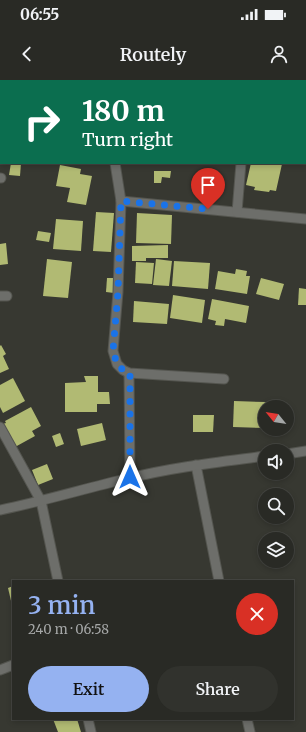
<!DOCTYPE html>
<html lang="en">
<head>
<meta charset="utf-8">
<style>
	body { margin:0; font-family:Merriweather,serif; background:#31322d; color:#f1f3f6; height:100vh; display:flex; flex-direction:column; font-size:15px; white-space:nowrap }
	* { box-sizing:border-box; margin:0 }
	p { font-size:13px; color:#a5a7a7 }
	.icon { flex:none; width:22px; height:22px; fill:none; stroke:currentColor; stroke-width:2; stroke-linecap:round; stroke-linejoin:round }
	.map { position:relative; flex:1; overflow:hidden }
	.drawer { position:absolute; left:12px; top:500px; width:282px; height:140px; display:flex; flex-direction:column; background:#292a25; border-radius:0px; box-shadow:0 2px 6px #0003,0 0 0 1px #454642 }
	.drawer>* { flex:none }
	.hud { position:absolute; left:0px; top:0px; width:306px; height:84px; box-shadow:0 2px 6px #0003,0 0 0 1px #454642; background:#0b6e4f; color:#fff; overflow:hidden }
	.needle { width:26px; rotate:300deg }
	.buttons { position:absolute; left:258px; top:320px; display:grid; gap:8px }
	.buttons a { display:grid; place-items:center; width:36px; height:36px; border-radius:50%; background:#292a25; box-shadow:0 2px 6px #0003,0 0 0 1px #454642; font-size:20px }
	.pin { position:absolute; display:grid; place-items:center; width:34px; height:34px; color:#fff; margin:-41px -17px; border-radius:50% 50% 50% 0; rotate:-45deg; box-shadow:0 0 4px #0007 }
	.pin .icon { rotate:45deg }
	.me { position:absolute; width:44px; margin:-22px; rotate:0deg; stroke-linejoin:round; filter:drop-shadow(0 0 3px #0008) }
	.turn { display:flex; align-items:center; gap:14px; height:84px; padding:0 16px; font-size:18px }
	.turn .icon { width:52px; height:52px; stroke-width:2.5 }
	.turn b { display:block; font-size:28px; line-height:34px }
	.round { display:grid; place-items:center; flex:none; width:42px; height:42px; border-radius:21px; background:#31322d }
	.headline { display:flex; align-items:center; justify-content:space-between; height:68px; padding:0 16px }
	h1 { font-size:24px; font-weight:600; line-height:30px; color:#95b2f1 }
	.button { display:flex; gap:8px; margin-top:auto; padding:8px 16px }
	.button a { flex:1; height:46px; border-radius:24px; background:#95b2f1; color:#111; font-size:16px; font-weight:600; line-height:46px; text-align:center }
	.button a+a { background:#31322d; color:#f1f3f6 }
	.status { display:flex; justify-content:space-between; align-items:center; height:28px; padding:0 20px; background:#292a25; direction:ltr }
	.status svg { height:11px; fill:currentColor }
	header { display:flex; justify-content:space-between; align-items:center; height:52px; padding:0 16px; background:#292a25; font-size:18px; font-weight:600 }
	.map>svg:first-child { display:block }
	.building { fill:#b1ba73 }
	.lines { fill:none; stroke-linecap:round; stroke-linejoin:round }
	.minor-casing { stroke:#54554f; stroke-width:11 }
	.minor { stroke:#6d6e6a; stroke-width:9 }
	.route { stroke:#1a73e8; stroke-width:7; stroke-dasharray:0 12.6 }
</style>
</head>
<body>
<div class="status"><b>06:55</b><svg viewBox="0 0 49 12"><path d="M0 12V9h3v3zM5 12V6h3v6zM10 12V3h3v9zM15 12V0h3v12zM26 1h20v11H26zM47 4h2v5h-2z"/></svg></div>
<header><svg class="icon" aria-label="back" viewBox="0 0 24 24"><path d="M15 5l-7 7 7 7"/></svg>Routely<svg class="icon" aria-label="person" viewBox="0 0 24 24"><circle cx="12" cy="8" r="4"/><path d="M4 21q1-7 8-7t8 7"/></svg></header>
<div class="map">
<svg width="306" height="652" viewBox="0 0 306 652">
	<rect width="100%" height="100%" fill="#373831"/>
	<!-- building -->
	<g class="building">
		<path d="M11 83H21L20 96 9 95Z"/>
		<path d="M251 83 282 84 276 111 270 110 269 112 254 110 255 107 246 105Z"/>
		<path d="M60 85 81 89 80 94 92 96 86 125 67 122 70 108 56 106Z"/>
		<path d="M154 91H171L170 98 162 97 161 103H154Z"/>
		<path d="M201 95 212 98 211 107 199 105Z"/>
		<path d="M96 132 114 133 111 172 93 171Z"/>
		<path d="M137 133 172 135 171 164 136 163Z"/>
		<path d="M56 139 83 141 81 171 53 169Z"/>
		<path d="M38 151 51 153 49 162 36 160Z"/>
		<path d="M6 163 8 184 0 185V164Z"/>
		<path d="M168 165V178H146V181H132V166Z"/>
		<path d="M47 179 72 182 68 218 43 216Z"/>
		<path d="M156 179 172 181 169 206 153 205Z"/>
		<path d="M174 181 210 183 208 209 172 206Z"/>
		<path d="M136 182 154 183 152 204 135 203Z"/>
		<path d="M236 189 247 191 246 196H250L247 214 215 209 218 191 235 194Z"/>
		<path d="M107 198H116L114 213 106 212Z"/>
		<path d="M261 198 284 204 279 220 256 214Z"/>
		<path d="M299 208 306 209V225H298Z"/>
		<path d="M173 215 205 220 202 243 170 238Z"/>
		<path d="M212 219 249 226 246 243 225 239 224 246 215 245 216 241 208 239Z"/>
		<path d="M134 221 169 224 167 244 133 242Z"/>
		<path d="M1 265 6 274 3 276 9 289 0 293V266Z"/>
		<path d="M84 296H98V312H109L110 324H97V332H65V303L86 302Z"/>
		<path d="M13 298 25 321 3 333 0 327V305Z"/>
		<path d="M234 321 266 322 265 348 233 347Z"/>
		<path d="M31 327 41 346 32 351 35 356 15 367 3 344 6 343 5 341Z"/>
		<path d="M193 335H214L213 352H193Z"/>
		<path d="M102 343 106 360 81 366 77 349Z"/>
		<path d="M60 353 64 364 56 367 52 356Z"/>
		<path d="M47 384 53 399 38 405 32 390Z"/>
		<path d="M13 506V525H12L8 508Z"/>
		<path d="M53 639H77L81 652H58Z"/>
	</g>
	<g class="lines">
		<!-- minor casing -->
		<g class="minor-casing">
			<g id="minor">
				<path d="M113 1V0"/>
				<path d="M249 1V0"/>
				<path d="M115 83 121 121 118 212 113 271 117 284 123 290 129 293 224 299"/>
				<path d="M0 98H1"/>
				<path d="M121 121 306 139"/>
				<path d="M237 132 241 83"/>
				<path d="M0 216H7"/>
				<path d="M129 293 130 397"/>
				<path d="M0 347 41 421 58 501"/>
				<path d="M287 374 306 371"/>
				<path d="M196 385 219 501"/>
				<path d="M0 430C44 421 86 408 130 398 174 387 220 382 265 376"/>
				<path d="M0 590 13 585"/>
				<path d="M88 639 91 652"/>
				<path d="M247 639 250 652"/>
			</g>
		</g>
		<!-- minor -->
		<use href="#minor" class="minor"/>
	</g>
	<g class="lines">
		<!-- route -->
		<path class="route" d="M130 397V293L123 290 117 284 113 271 118 212 121 121 208 129"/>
	</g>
</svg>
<div class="buttons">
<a><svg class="needle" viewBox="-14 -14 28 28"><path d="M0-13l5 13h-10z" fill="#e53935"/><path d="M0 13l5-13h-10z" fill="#a5a7a7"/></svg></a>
<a><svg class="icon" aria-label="sound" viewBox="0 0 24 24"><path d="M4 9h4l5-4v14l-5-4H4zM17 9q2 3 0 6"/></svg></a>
<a><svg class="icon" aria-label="search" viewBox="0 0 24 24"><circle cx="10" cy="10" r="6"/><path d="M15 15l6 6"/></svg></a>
<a><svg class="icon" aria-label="layers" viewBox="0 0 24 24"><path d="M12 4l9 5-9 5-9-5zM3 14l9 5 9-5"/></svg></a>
</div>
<div class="pin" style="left:208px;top:129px;background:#d93025"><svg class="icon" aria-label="arrive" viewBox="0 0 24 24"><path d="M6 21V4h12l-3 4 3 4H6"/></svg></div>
<svg class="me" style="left:130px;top:397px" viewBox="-20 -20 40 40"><path d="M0-17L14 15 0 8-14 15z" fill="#1a73e8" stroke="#fff" stroke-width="4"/></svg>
<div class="hud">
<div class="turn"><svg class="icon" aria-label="right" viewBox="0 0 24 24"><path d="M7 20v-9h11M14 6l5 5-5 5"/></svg><div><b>180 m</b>Turn right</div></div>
</div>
<section class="drawer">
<div class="headline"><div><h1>3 min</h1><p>240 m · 06:58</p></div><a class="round" style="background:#d93025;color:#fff"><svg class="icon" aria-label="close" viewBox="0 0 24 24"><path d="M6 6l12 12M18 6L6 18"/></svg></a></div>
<div class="button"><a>Exit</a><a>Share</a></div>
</section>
</div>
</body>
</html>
